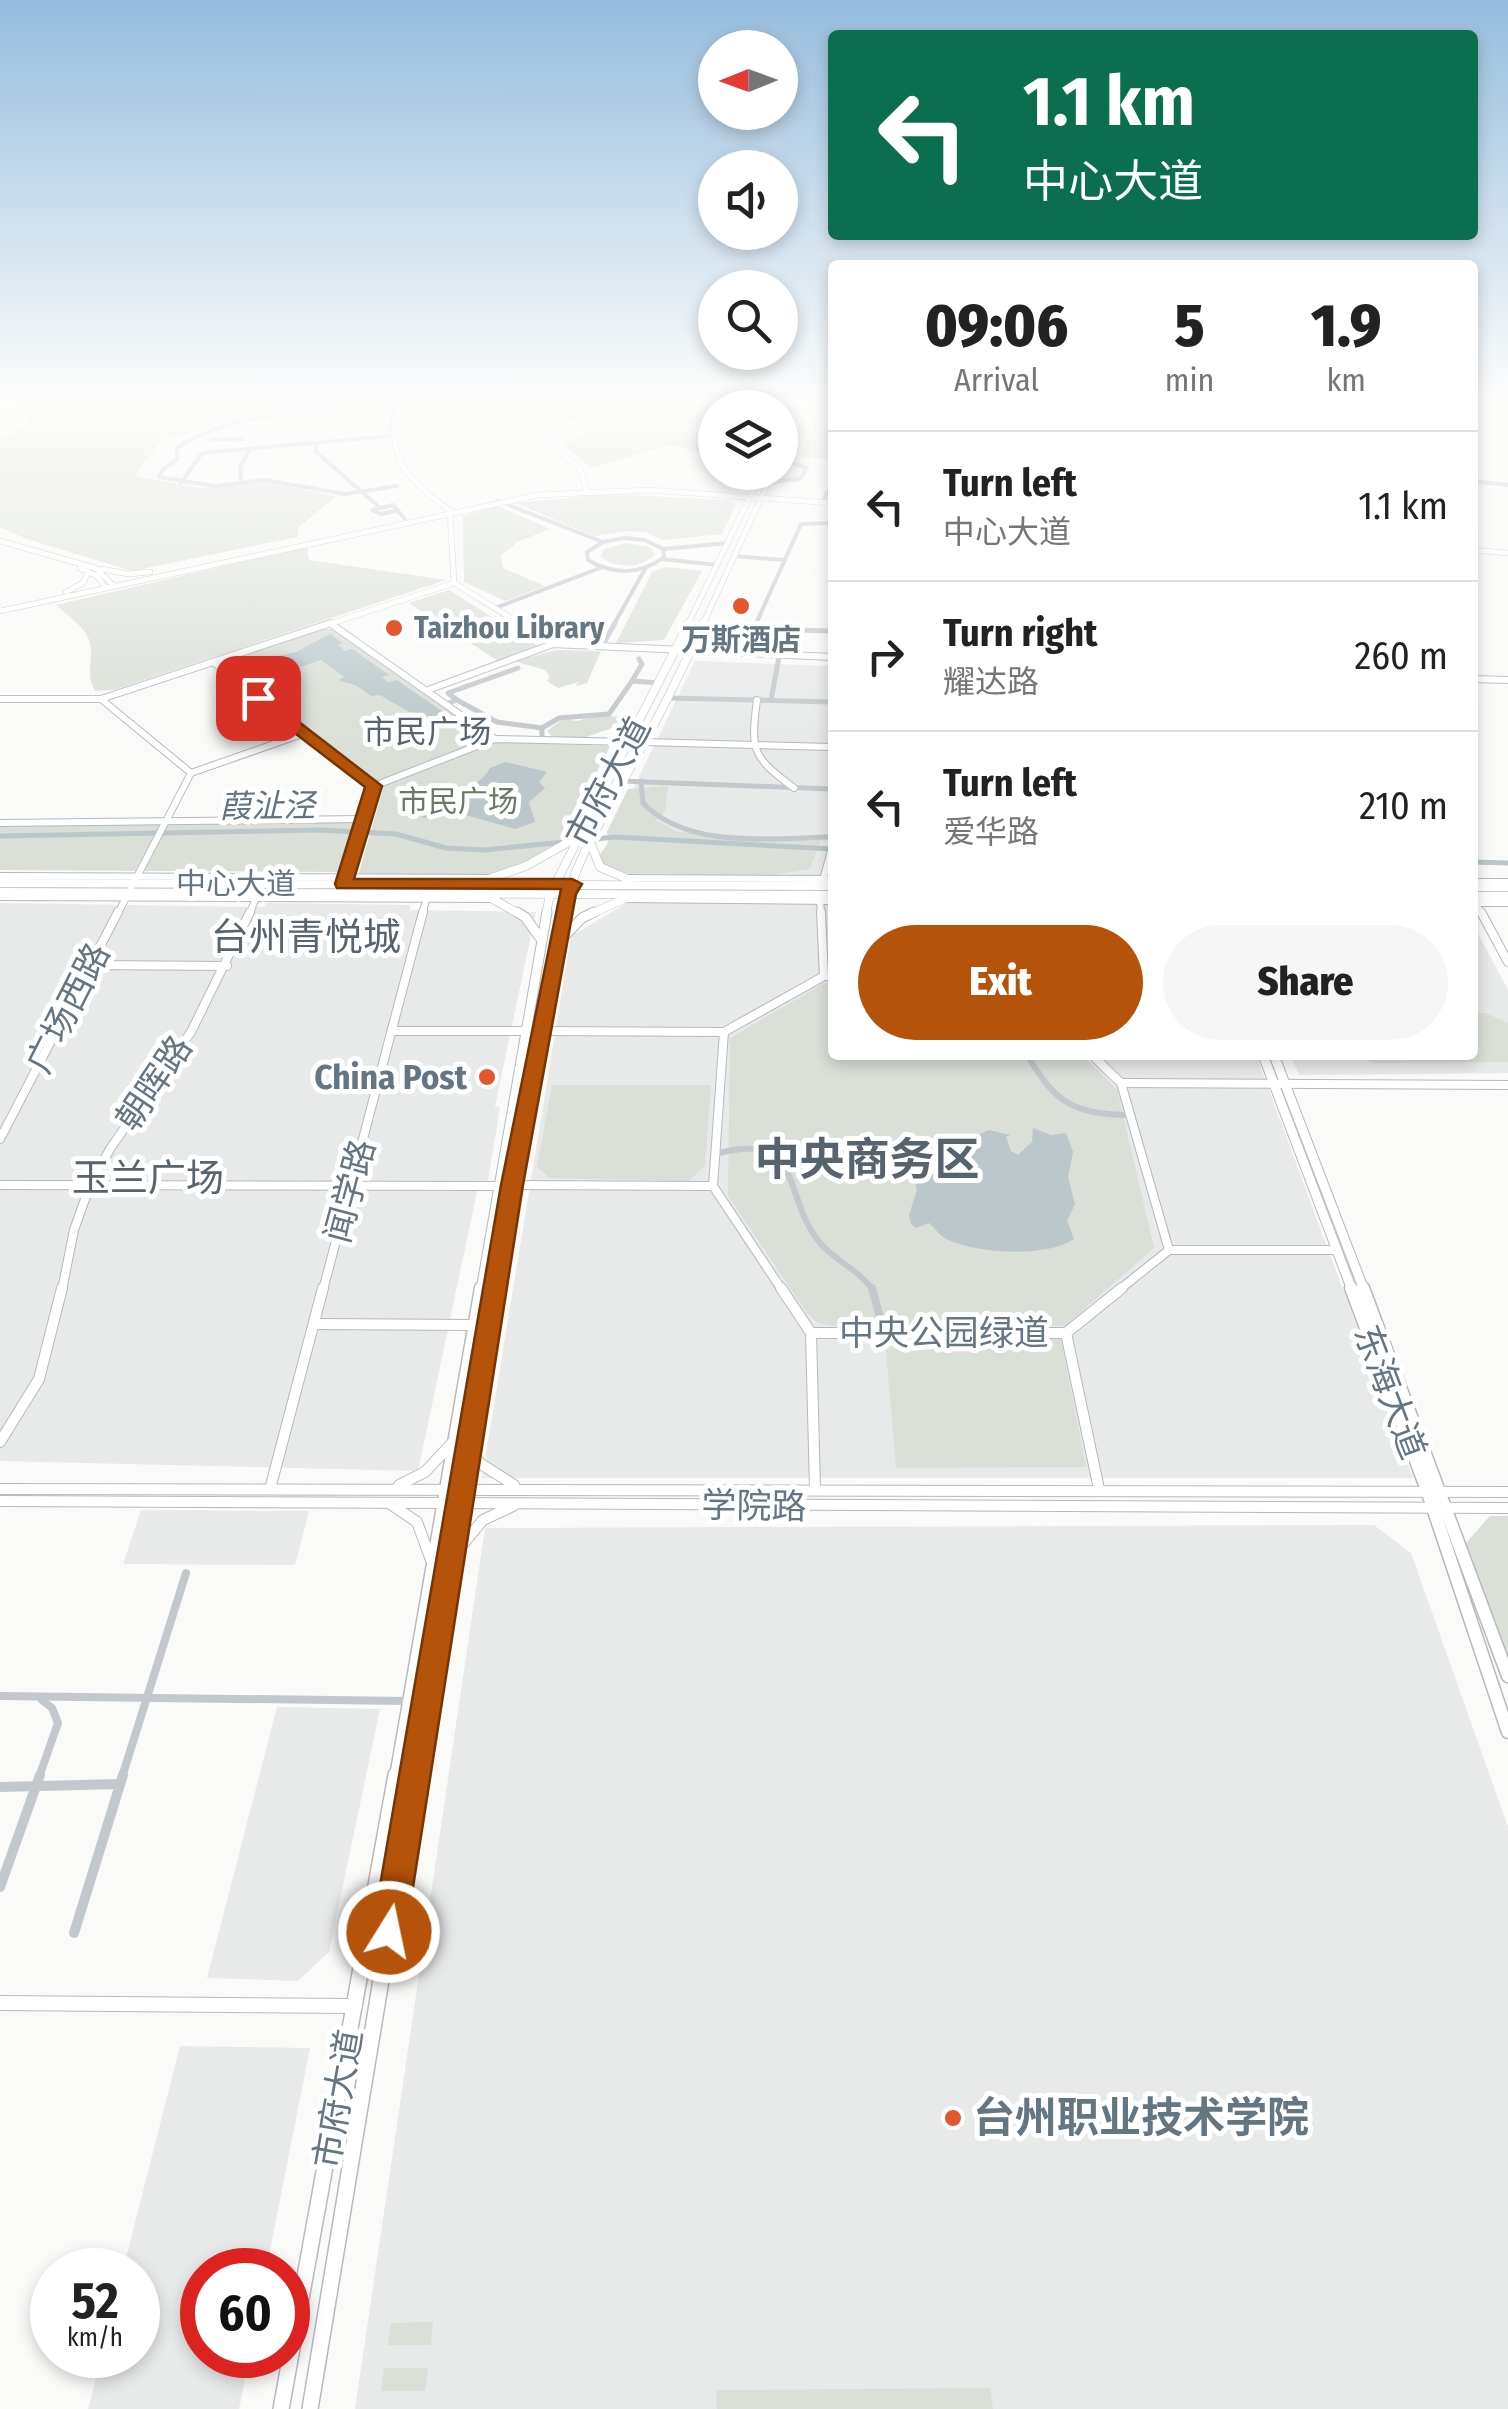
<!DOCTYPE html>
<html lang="en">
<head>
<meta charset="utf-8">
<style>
	body { margin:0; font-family:"Fira Sans Condensed","Noto Sans SC",sans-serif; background:#f6f6f6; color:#222; height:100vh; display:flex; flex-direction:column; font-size:38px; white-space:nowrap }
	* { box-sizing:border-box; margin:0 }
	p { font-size:32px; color:#767676 }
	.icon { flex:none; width:55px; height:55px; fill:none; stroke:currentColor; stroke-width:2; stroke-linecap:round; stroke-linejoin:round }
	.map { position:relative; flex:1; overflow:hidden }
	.side { position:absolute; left:828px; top:260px; width:650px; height:800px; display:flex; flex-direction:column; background:#fff; border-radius:10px; box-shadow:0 5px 15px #0003 }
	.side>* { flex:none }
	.guide { position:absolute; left:828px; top:30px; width:650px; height:210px; border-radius:10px; box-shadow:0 5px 15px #0003; background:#0b6e4f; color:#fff; overflow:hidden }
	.needle { width:65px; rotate:269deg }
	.tools { position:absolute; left:698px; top:30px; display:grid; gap:20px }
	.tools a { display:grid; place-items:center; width:100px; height:100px; border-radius:50%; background:#fff; box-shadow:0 5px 15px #0003; font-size:50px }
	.speed { position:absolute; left:30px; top:2248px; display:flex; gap:20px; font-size:50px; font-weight:700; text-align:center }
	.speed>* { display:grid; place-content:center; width:130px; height:130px; border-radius:50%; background:#fff; box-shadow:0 5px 15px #0003; line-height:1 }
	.speed small { font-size:25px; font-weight:400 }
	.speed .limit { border:15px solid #d22; background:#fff; color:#111 }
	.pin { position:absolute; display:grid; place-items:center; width:85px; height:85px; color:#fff; margin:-42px; border-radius:20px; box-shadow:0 5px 15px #0006 }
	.me { position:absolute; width:110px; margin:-55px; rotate:10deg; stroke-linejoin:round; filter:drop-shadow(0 0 8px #0008) }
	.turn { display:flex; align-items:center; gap:35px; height:210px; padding:0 30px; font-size:45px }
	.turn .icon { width:130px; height:130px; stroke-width:2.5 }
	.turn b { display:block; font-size:70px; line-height:85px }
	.eta { display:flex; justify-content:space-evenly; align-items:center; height:170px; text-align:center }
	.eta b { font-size:60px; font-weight:800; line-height:70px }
	.button { display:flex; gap:20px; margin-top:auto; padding:20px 30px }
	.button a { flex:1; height:115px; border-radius:60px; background:#b45309; color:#fff; font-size:40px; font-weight:800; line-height:115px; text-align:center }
	.button a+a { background:#f6f6f6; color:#222 }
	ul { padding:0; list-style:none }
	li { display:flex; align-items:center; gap:30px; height:150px; padding:0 30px; border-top:2px solid #e0e0e0 }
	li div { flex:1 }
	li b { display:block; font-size:38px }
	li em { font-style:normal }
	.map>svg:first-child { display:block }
	.built { fill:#e8e9e9 }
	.green { fill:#dadfd7 }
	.water { fill:#bbc7cb }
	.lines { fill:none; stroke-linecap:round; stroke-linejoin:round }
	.canal { stroke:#bbc7cb; stroke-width:5 }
	.secondary-far4-casing { stroke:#b3babf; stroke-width:6 }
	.secondary-far3-casing { stroke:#b3babf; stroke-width:8 }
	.secondary-far2-casing { stroke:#b3babf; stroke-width:10 }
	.secondary-far1-casing { stroke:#b3babf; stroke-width:12 }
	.secondary-casing { stroke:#b3babf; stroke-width:16 }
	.primary-far4-casing { stroke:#b5babe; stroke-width:6 }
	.primary-far3-casing { stroke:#b5babe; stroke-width:9 }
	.primary-far2-casing { stroke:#b5babe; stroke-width:11 }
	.primary-far1-casing { stroke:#b5babe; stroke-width:15 }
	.primary-casing { stroke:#b5babe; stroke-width:18 }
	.street-far4 { stroke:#c3c8cc; stroke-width:4 }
	.street-far3 { stroke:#c3c8cc; stroke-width:5 }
	.street-far2 { stroke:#c3c8cc; stroke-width:6 }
	.street-far1 { stroke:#c3c8cc; stroke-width:8 }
	.street { stroke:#c3c8cc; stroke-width:10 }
	.secondary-far4 { stroke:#fff; stroke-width:5 }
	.secondary-far3 { stroke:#fff; stroke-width:6 }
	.secondary-far2 { stroke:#fff; stroke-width:8 }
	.secondary-far1 { stroke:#fff; stroke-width:10 }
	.secondary { stroke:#fff; stroke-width:14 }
	.primary-far4 { stroke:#fff; stroke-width:5 }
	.primary-far3 { stroke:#fff; stroke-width:8 }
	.primary-far2 { stroke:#fff; stroke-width:9 }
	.primary-far1 { stroke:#fff; stroke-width:12 }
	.primary { stroke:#fff; stroke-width:15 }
	.route { fill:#b45309; stroke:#753606; stroke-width:2.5 }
	.poi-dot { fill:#e4572e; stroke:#fff; stroke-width:4 }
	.labels { text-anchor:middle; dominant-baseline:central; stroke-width:10; stroke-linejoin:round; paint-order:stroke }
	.far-poi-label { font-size:30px; font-weight:bold; fill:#657683; stroke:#fff; text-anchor:start }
	.far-park-label { font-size:30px; fill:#687a64; stroke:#fff }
	.far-street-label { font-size:30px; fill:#657683; stroke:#fff }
	.far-neighbourhood-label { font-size:32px; fill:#57646e; stroke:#fff }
	.far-water-label { font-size:32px; font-style:italic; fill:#60757c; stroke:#fff }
	.street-label { font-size:35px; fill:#657683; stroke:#fff }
	.poi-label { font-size:35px; font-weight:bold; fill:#657683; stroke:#fff; text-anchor:end }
	.neighbourhood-label { font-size:38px; fill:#57646e; stroke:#fff }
	.near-poi-label { font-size:42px; font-weight:bold; fill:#657683; stroke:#fff; text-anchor:start }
	.district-label { font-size:45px; font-weight:bold; fill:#57646e; stroke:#fff }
</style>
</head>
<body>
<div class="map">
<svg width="1508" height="2409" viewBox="0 0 1508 2409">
	<rect width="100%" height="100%" fill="#fafaf8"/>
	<!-- built -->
	<g class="built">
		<path d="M695 661 832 666V876L608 874 604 849Z"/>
		<path d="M632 900 832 902V1055H1256L1413 1478H482L571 936Z"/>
		<path d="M0 903 264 907 267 903 410 905V910L536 912 495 1106 500 1107 488 1181 479 1182 418 1471 0 1461Z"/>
		<path d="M1473 924 1508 990V1073L1299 1075 1291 1055H1472Z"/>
		<path d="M141 1510 309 1511 295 1565 123 1564Z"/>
		<path d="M1374 1525 1411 1553 1508 1827V2409H355L485 1528Z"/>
		<path d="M277 1707 380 1709 329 1952 298 1981 207 1978Z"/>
		<path d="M180 2046 310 2048 266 2270H202V2355H250L239 2409H88L102 2355H138V2270H123Z"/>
	</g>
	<!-- green -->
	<g class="green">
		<path d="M21 402H541L534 407 435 412 434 409 382 406 300 411 214 425 160 441 135 476 201 488 267 482 336 496 299 527 297 537 132 571 24 538 0 527V440L30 422Z"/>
		<path d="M664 402 715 410V456L670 445 592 468 564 445 583 436 585 425 559 415 562 403Z"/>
		<path d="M814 423 832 424V460L801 457Z"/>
		<path d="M607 494 728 500 736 504 722 534 663 540 646 532 629 531 594 536 515 503Z"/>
		<path d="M498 506 550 529 517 542 501 556 503 568 545 586 505 601 464 582 463 516Z"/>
		<path d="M626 543 650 547 655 554C642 569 617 569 601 557L604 549Z"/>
		<path d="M307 547 309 560 446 580 114 690 95 691C87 675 91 667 91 650 91 630 69 617 56 605Z"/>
		<path d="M666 567 702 571 664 640 616 643 652 572Z"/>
		<path d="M449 590 538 646 498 661 409 603Z"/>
		<path d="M322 629H333L504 742 610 746 558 846 552 852 484 877 358 876 383 789 225 667 229 660Z"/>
		<path d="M556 650 601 651 587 683 576 686 578 682 558 688 547 681 550 677 545 670 514 661Z"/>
		<path d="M597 715 620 717 618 726 583 738 552 736 547 731 563 719 577 721Z"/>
		<path d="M668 786 665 812 656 820 678 832 821 839 810 869 768 876 616 873 602 863 600 854 609 843 607 832 628 789Z"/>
		<path d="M357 819 341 872 0 870V823Z"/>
		<path d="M824 983H832V1055H1082L1117 1089 1154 1248 1065 1326H833L818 1323 807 1313 728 1196 730 1038Z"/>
		<path d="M1473 1013H1485L1508 1023V1062L1373 1063 1357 1055H1472Z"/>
		<path d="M552 1085H711L705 1165 689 1181 550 1178 537 1167Z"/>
		<path d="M885 1339H1061L1086 1467 896 1468Z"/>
		<path d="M1490 1516H1508V1657L1466 1543Z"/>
		<path d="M433 2322 431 2345H388L391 2323Z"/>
		<path d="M384 2368H428L425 2391H381Z"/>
		<path d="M990 2388 993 2409H717L716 2390Z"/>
	</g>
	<!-- water -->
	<g class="water">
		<path d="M330 634 343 643 338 645 345 651 352 649 389 675 382 677 388 682 397 680 449 716H416L380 695 371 696 357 686 338 680 344 677 321 660 291 670 235 665 296 652Z"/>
		<path d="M506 762 547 772 539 782 545 788 529 802 535 822 515 829 462 814 423 818 418 810C443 782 474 798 490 768Z"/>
		<path d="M1033 1128 1051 1135 1066 1133 1073 1152 1068 1177 1075 1204 1067 1221 1074 1239C1045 1258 978 1254 946 1239 940 1236 935 1228 929 1223L916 1228 911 1224 909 1215 917 1190 913 1174C933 1161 954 1167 973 1152L974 1137 989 1130 1010 1135 1006 1137 1011 1151 1018 1155 1032 1142Z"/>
	</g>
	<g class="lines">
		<!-- canal -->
		<g class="canal">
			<path d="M0 836 320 830 396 834 446 848 484 850 615 837 832 849"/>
			<path d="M1472 862 1508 863"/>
		</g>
		<!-- secondary-far4 casing -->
		<g class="secondary-far4-casing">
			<g id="secondary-far4">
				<path d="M553 402 549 415 554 447 580 469 587 491"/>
				<path d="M0 541 95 568 114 586"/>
				<path d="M1472 550 1508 553"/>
				<path d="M80 568 97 576 106 588"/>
				<path d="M101 569 129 574 150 572"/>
				<path d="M66 592 83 583 88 572"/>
				<path d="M0 611 538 495 649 490 832 503"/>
				<path d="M323 626 454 583"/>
				<path d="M524 626 454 583 450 511C418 486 388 465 395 421L411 416 515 411 551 420"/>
			</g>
		</g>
		<!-- secondary-far3 casing -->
		<g class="secondary-far3-casing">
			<g id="secondary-far3">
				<path d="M520 623 553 644"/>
				<path d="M331 624 495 739"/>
				<path d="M213 662 374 786"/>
				<path d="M1472 679 1508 680"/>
				<path d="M428 690 553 644 832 657"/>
				<path d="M0 699H101L191 773"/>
				<path d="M101 699 331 623"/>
				<path d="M757 700C750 752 753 757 794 788"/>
				<path d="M644 742 832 747"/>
				<path d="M0 823 364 819"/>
				<path d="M0 876 493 878"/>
				<path d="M625 878 832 879"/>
				<path d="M1472 882H1508"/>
				<path d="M344 883 374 786 495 739 631 742"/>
				<path d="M822 884 832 847"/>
				<path d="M0 897 497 899"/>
				<path d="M1472 897 1482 915"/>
				<path d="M621 899 832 901"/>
				<path d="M820 899 821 915"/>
				<path d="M1475 903H1508"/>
				<path d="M117 915 191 773 305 733"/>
				<path d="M249 915 258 893"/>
				<path d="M422 915 428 893"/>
			</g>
		</g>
		<!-- secondary-far2 casing -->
		<g class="secondary-far2-casing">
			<g id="secondary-far2">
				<path d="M821 912 824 976"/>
				<path d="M1481 912 1508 962"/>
				<path d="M90 965 227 966"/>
				<path d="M392 1031H526"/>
				<path d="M541 1031 724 1032"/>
				<path d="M1092 1055 1121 1083 1169 1250"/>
				<path d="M1121 1083 1508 1085"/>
				<path d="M0 1139 118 912"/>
				<path d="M0 1185 499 1186"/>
				<path d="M512 1185 713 1186"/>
				<path d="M1169 1250H1337"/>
				<path d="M62 1290 74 1230 90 1185 110 1149 191 1032 250 912"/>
				<path d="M323 1290 423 912"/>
				<path d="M782 1290 713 1186 724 1032 824 976H832"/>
				<path d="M1119 1290 1169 1250"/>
			</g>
		</g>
		<!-- secondary-far1 casing -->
		<g class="secondary-far1-casing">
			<g id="secondary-far1">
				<path d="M781 1288 811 1333H1066L1122 1288"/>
				<path d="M314 1324 475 1325"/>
				<path d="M811 1333 815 1489"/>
				<path d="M1066 1333 1099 1489"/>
				<path d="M0 1442 39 1379 62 1288"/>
				<path d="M470 1449 481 1464 514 1485"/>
				<path d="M399 1485 425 1472 452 1443"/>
				<path d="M0 1489 1508 1492"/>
				<path d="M270 1489 323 1288"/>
				<path d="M0 1501 1508 1508"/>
				<path d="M389 1503 417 1522 431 1560"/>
				<path d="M454 1555 483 1520 513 1506"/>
			</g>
		</g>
		<!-- secondary casing -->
		<g class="secondary-casing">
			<path id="secondary" d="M0 2003 355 2006"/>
		</g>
		<!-- primary-far4 casing -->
		<g class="primary-far4-casing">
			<g id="primary-far4">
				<path d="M1472 402 1508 406"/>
				<path d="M780 435 796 402"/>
				<path d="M780 458 808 402"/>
				<path d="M687 626 762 472"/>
				<path d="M702 626 773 472"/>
			</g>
		</g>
		<!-- primary-far3 casing -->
		<g class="primary-far3-casing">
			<g id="primary-far3">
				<path d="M591 844 600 867 630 880"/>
				<path d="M486 880 526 866 574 839"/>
				<path d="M0 883 832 886"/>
				<path d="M1472 887H1508"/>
				<path d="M0 892 832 895"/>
				<path d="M1472 896H1508"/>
				<path d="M491 898 521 915"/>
				<path d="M546 915 550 894 689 623"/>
				<path d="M563 915C573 862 605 815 630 768 657 721 681 673 703 623"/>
				<path d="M589 915 626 898"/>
			</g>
		</g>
		<!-- primary-far2 casing -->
		<g class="primary-far2-casing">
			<g id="primary-far2">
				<path d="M517 912 525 917 541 939"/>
				<path d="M558 943 582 918 594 912"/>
				<path d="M1263 1055 1352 1290"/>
				<path d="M1274 1055 1364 1290"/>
				<path d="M481 1290 547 912"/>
				<path d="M495 1290 564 912"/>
			</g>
		</g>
		<!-- primary-far1 casing -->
		<g class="primary-far1-casing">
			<g id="primary-far1">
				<path d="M1351 1288 1427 1490 1508 1732"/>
				<path d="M1363 1288 1508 1676"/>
				<path d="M396 1777 481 1288"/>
				<path d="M414 1777 495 1288"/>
			</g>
		</g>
		<!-- primary casing -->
		<g class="primary-casing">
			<g id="primary">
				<path d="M281 2409 396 1775"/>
				<path d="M310 2409 415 1775"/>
			</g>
		</g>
		<!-- street-far4 -->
		<g class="street-far4">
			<path d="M389 436 395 409 387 408C319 412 235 409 177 448V460L163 469 159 477 215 486 265 480 345 494 397 486"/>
			<path d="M211 440 243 439"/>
			<path d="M317 443 315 451 378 506"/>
			<path d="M731 479 721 481 724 475 758 481"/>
			<path d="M241 480 240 468 250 448"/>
			<path d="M1472 481 1508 485"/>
			<path d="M769 482 800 479 807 468 780 459"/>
			<path d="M181 483 202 453 390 436"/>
			<path d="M824 500 827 492"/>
			<path d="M498 501 603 542"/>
			<path d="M395 511 381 514 372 510 393 505 405 519"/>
			<path d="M624 538 645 540 663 549 664 557C641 575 613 575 588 560L587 552 603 542Z"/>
			<path d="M663 549 728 543"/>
			<path d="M733 556 785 560"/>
			<path d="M662 559 717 565"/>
			<path d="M495 608 600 568"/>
			<path d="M613 626 645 569"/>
			<path d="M755 626 801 524 832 523"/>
		</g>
		<!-- street-far3 -->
		<g class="street-far3">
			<path d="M756 623 754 629 832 631"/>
			<path d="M602 646 615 623"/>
			<path d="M632 681 642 664 639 659"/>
			<path d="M669 698 832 702"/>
			<path d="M457 700 497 722 542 728"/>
			<path d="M771 700 779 657"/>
			<path d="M446 704 457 700 448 693 518 668"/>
			<path d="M542 739V728L559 718 609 714 632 681 659 683"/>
			<path d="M622 781 832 789"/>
			<path d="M641 781 643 803C688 850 772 838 832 837"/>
		</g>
		<!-- street-far2 -->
		<g class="street-far2">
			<path d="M1027 1055C1056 1103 1072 1114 1130 1115"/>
			<path d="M715 1154C807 1129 780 1197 821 1244 837 1262 859 1270 873 1290"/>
		</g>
		<!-- street-far1 -->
		<g class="street-far1">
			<path d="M872 1288 884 1332"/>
			<path d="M0 1696 408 1701"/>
			<path d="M39 1777 58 1723 52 1708 42 1700"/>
			<path d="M122 1777 186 1573"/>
		</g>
		<!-- street -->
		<g class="street">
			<path d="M0 1787 120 1784"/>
			<path d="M0 1887 40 1775"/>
			<path d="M74 1933 123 1775"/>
		</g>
		<!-- secondary-far4 -->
		<use href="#secondary-far4" class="secondary-far4"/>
		<!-- secondary-far3 -->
		<use href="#secondary-far3" class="secondary-far3"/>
		<!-- secondary-far2 -->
		<use href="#secondary-far2" class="secondary-far2"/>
		<!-- secondary-far1 -->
		<use href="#secondary-far1" class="secondary-far1"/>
		<!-- secondary -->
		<use href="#secondary" class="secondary"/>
		<!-- primary-far4 -->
		<use href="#primary-far4" class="primary-far4"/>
		<!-- primary-far3 -->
		<use href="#primary-far3" class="primary-far3"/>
		<!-- primary-far2 -->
		<use href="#primary-far2" class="primary-far2"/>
		<!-- primary-far1 -->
		<use href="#primary-far1" class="primary-far1"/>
		<!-- primary -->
		<use href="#primary" class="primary"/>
	</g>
	<!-- sky -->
	<linearGradient id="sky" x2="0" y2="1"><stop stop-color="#96bcdc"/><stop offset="0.54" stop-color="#fdfdfc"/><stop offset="1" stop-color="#fdfdfc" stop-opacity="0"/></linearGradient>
	<rect width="1508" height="740" fill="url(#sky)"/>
	<!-- route -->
	<path class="route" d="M253 695H264L382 786 354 879H572L582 884 576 894 523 1185 406 1932 401 1943 389 1948 377 1943 372 1932 501 1185 561 889 337 888 335 884 365 787 253 701Z"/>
	<!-- markers -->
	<g class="poi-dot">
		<circle cx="741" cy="606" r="10"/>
		<circle cx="394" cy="628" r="10"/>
		<circle cx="487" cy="1077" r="10"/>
		<circle cx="953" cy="2118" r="10"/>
	</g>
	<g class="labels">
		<!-- far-poi labels -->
		<g class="far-poi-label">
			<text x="414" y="628">Taizhou Library</text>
			<text x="741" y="640" text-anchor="middle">万斯酒店</text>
		</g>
		<!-- far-park labels -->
		<g class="far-park-label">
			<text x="458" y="802">市民广场</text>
		</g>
		<!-- far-street labels -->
		<g class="far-street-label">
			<text x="236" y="884">中心大道</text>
		</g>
		<!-- far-neighbourhood labels -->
		<g class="far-neighbourhood-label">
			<text x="427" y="732">市民广场</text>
		</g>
		<!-- far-water labels -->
		<g class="far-water-label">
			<text transform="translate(267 806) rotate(-1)">葭沚泾</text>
		</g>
		<!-- street labels -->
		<g class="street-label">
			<text transform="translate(608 782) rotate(-62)">市府大道</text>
			<text transform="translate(68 1008) rotate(-63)">广场西路</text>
			<text transform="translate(154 1083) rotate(-56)">朝晖路</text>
			<text transform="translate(350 1191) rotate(-75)">闻学路</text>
			<text x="944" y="1333">中央公园绿道</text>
			<text transform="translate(1390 1392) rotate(69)">东海大道</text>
			<text transform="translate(754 1506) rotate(1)">学院路</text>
			<text transform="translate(338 2099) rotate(-80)">市府大道</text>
		</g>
		<!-- poi labels -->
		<g class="poi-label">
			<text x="467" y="1077">China Post</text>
		</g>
		<!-- neighbourhood labels -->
		<g class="neighbourhood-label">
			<text x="306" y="937">台州青悦城</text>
			<text x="148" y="1178">玉兰广场</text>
		</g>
		<!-- near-poi labels -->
		<g class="near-poi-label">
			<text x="973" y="2118">台州职业技术学院</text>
		</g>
		<!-- district labels -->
		<g class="district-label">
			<text x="867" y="1160">中央商务区</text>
		</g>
	</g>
</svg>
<div class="tools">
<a><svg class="needle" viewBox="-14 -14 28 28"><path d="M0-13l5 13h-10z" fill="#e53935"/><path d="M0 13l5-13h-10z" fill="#767676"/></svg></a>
<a><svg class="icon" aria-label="sound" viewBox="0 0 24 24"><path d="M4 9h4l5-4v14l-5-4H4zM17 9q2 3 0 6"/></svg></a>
<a><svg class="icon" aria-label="search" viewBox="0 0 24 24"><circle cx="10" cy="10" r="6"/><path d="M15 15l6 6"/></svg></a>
<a><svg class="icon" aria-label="layers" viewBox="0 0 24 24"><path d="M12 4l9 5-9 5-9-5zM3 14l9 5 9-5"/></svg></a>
</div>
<div class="speed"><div>52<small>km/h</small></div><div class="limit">60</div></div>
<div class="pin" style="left:258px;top:698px;background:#d93025"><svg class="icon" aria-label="arrive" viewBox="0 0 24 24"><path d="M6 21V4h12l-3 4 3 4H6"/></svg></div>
<svg class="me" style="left:389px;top:1932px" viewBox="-20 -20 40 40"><circle r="17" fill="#b45309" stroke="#fff" stroke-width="3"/><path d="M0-11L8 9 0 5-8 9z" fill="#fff"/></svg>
<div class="guide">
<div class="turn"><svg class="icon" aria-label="left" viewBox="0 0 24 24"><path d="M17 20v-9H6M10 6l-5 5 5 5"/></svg><div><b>1.1 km</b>中心大道</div></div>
</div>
<section class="side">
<div class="eta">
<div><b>09:06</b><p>Arrival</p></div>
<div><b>5</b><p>min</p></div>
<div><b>1.9</b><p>km</p></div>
</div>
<ul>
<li><svg class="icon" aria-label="left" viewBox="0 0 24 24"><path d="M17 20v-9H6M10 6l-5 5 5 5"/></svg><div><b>Turn left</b><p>中心大道</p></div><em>1.1 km</em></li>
<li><svg class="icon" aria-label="right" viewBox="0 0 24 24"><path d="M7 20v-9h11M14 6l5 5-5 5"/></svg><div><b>Turn right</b><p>耀达路</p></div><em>260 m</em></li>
<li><svg class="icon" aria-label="left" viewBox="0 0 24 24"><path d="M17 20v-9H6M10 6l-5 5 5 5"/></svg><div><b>Turn left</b><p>爱华路</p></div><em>210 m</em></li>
</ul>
<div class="button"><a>Exit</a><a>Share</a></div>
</section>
</div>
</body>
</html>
